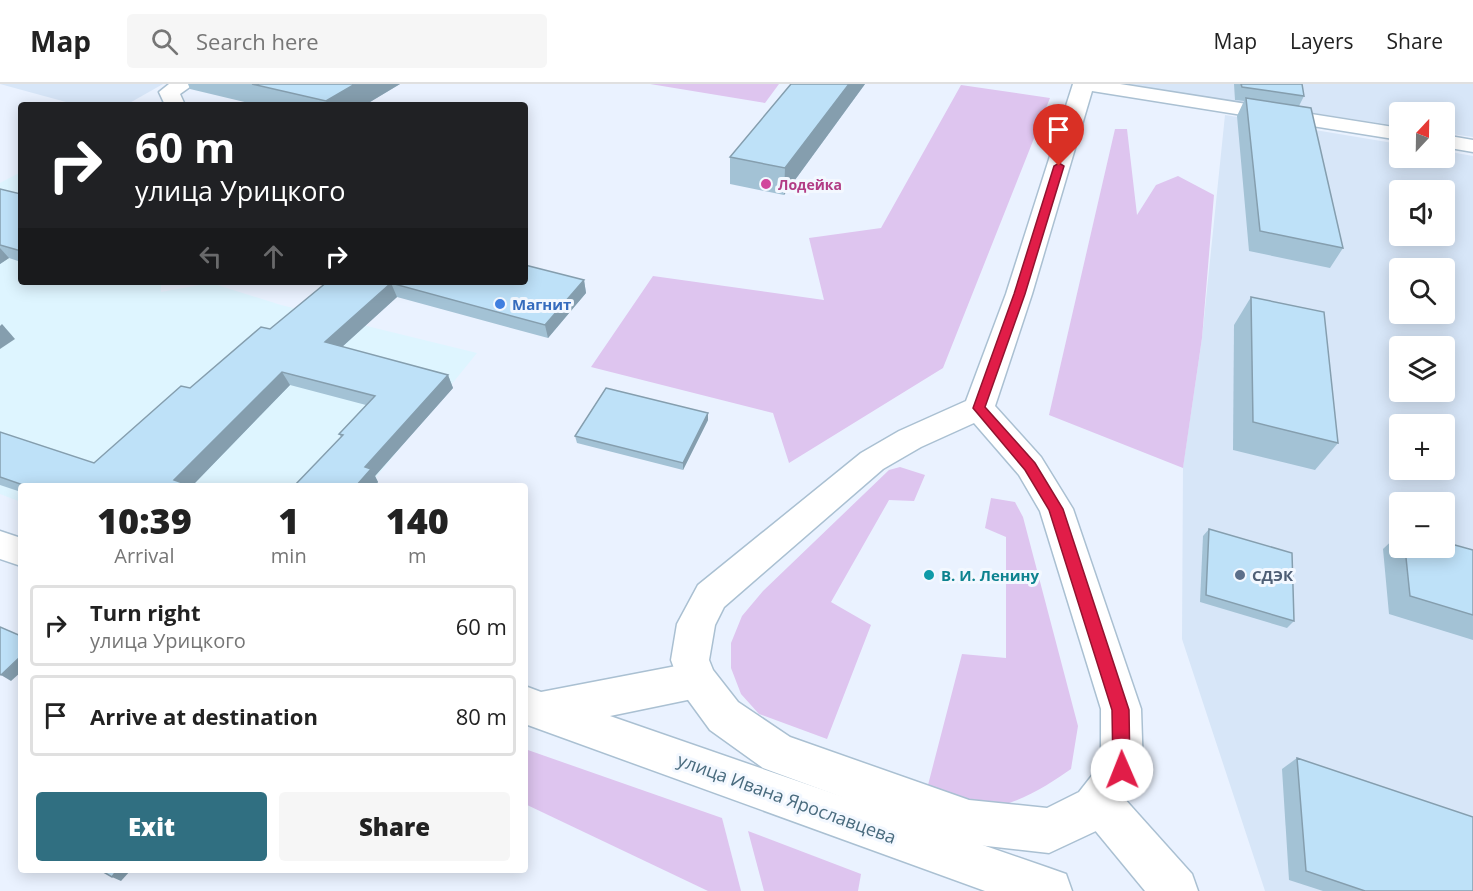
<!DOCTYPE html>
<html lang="en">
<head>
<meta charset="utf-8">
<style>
	body { margin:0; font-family:"Open Sans",sans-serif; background:#f6f6f6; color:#222; height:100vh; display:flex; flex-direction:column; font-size:22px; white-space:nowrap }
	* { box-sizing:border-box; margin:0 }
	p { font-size:20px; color:#767676 }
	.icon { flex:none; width:33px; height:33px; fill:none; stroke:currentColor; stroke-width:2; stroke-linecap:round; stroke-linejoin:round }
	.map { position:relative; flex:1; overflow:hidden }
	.drawer { position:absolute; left:18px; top:399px; width:510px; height:390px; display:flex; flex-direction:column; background:#fff; border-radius:6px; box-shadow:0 3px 15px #0003 }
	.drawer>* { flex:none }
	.top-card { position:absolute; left:18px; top:18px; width:510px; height:183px; border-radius:6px; box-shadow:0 3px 15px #0003; background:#202124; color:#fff; overflow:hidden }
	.needle { width:39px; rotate:22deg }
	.tools { position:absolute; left:1389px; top:18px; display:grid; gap:12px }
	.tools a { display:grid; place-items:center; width:66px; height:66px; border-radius:6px; background:#fff; box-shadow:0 3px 15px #0003; font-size:30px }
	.pin { position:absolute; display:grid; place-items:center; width:51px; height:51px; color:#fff; margin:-62px -26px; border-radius:50% 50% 50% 0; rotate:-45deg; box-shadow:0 0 6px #0007 }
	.pin .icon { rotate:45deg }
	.me { position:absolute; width:66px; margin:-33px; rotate:359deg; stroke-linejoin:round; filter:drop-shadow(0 0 4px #0008) }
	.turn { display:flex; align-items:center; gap:21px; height:126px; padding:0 18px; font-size:27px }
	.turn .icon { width:78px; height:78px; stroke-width:2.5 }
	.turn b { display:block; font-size:42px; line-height:51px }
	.lanes { display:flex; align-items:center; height:57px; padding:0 18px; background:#0003; justify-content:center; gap:30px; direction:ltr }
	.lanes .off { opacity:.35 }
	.eta { display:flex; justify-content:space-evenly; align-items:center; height:102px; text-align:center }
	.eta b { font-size:36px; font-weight:800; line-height:42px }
	.button { display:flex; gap:12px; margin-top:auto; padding:12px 18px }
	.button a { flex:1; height:69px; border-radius:6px; background:#306f81; color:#fff; font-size:24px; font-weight:800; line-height:69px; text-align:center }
	.button a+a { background:#f6f6f6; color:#222 }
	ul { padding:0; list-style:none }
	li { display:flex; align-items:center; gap:18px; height:81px; margin:0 12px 9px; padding:0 6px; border:3px solid #e0e0e0; border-radius:6px }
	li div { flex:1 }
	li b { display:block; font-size:22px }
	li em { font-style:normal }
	header { display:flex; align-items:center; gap:36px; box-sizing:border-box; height:84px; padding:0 30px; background:#fff; border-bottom:2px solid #e0e0e0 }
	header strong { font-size:28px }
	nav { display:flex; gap:33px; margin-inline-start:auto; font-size:21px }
	.search { width:420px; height:54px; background:#f6f6f6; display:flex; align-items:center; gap:15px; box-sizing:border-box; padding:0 21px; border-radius:6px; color:#767676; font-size:22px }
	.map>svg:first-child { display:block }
	.residential { fill:#d7e6f8; fill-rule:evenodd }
	.commercial { fill:#def5ff }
	.green { fill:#dec5ef }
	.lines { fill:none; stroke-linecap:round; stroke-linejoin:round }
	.minor-casing { stroke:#aac0d2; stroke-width:3 }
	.tertiary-casing { stroke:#aac0d2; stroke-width:3 }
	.minor { fill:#fff; fill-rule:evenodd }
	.tertiary { fill:#fff; fill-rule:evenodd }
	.wall { fill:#a3c2d5 }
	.shaded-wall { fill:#859eae }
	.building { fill:#bee1f8; stroke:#859eae; stroke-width:1.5 }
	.route { fill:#e11d48; stroke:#92132f; stroke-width:1.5 }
	.hotel-dot { fill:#d1479c; stroke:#f3f8ff; stroke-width:2 }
	.shop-dot { fill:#3f7fe0; stroke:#f3f8ff; stroke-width:2 }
	.culture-dot { fill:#0f9aa8; stroke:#f3f8ff; stroke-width:2 }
	.service-dot { fill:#5c6f8a; stroke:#f3f8ff; stroke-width:2 }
	.labels { text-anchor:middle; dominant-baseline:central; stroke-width:6; stroke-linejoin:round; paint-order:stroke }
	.far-hotel-label { font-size:14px; font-weight:bold; fill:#b23c85; stroke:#f3f8ff; text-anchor:start }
	.shop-label { font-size:15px; font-weight:bold; fill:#366cbe; stroke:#f3f8ff; text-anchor:start }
	.culture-label { font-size:15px; font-weight:bold; fill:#0d838f; stroke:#f3f8ff; text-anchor:start }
	.service-label { font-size:15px; font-weight:bold; fill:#4e5e75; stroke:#f3f8ff; text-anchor:start }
	.near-street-label { font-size:18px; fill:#496b7e; stroke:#f3f8ff }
</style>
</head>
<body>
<header>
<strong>Map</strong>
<div class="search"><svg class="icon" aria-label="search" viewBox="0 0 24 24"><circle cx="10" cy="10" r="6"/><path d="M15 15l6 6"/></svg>Search here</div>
<nav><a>Map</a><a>Layers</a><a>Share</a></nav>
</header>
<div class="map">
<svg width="1473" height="807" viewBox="0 0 1473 807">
	<rect width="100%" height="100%" fill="#eaf2ff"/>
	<!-- residential -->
	<g class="residential">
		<path d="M0 0H163L126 21H77Z"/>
		<path d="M1121 0H1473V53L1445 49 1444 28H1400L1399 42Z"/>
		<path d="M1225 31 1399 60 1400 74H1444L1445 67 1473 72V807H1265L1182 555 1183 383 1202 254ZM1400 106H1444V152H1400ZM1400 184H1444V230H1400ZM1400 262H1444V308H1400ZM1400 340H1444V386H1400ZM1400 418H1444V464H1400Z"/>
	</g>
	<!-- commercial -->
	<path class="commercial" d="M21 88V198H161V208L211 199 281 221 477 269 369 402H21V418L0 410V99Z"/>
	<!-- green -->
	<g class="green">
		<path d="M650 0H779L765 19Z"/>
		<path d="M961 1 1050 14 943 284 789 379 773 329 591 283 653 192 824 216 809 154 881 144Z"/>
		<path d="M1115 45H1127L1137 131 1156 101 1178 92 1214 111 1202 254 1183 384 1049 331Z"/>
		<path d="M900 383 925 391 914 417 889 416 831 518 871 541 827 655 759 630 741 610 731 584V559L742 532 763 507 889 386Z"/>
		<path d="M991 414 1015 418 1023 433 1078 642 1071 685C1053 698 1014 723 991 722 978 721 943 706 928 701L962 570 1006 574V453L985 444Z"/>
		<path d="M525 665 722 734 741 807H708L525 720Z"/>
		<path d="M748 747 861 790 858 807H764Z"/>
	</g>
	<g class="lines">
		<!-- minor casing -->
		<g class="minor-casing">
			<g id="minor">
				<path d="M169 0H194L180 10 185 21H165L159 8Z"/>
				<path d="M0 447 21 454V482L0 475Z"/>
				<path d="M697 578 711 583 717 596 711 609 697 614 610 632 1049 784 1066 790 1072 807H985L525 640V602L541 608Z"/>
				<path d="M1099 696 1114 703 1192 790 1198 807H1145L1084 733 1077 718 1084 703Z"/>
			</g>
		</g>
		<!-- tertiary casing -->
		<g class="tertiary-casing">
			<g id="tertiary">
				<path d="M1073 0H1120L1400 44V56L1092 7 1032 210 995 322 1041 373 1073 425 1141 625 1143 686 1137 701 1111 740 1049 769 969 760 763 684 710 646 683 609 671 576 677 540 698 501 861 369 899 347 966 317 1006 210ZM974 339 1019 391 1040 427 1101 625V680L1079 708 1047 724 969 716 790 653 738 618 713 586 709 576 715 541 724 523 883 385 921 363Z"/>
				<path d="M1444 51 1473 56V68L1444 63Z"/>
			</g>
		</g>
		<!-- minor -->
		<use href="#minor" class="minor"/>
		<!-- tertiary -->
		<use href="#tertiary" class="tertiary"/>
	</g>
	<!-- wall -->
	<g class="wall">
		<path d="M188 0H400L365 21H257L190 5Z"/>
		<path d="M791 0H865L784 111 730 100V73Z"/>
		<path d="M1234 0H1302L1304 12 1299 22 1343 164 1330 184 1249 167 1237 32 1244 17 1235 16Z"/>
		<path d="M0 105 21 110V178L9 174 0 180Z"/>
		<path d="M584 196 586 209 548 254 397 213 342 263 448 291 453 304 375 392 378 398 375 402H294L341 353 339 350 366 321 290 301 192 402H21V408L0 401V348L94 379 190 304 270 245 327 198Z"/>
		<path d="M1251 213 1338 359 1315 386 1233 366 1234 241Z"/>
		<path d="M708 336 683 386 577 359 575 352Z"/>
		<path d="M1209 445 1294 537 1287 544 1200 518 1203 452Z"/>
		<path d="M1400 449V464H1444L1473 466V556L1389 530 1383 465Z"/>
		<path d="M1297 674 1473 807H1323L1289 796 1282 685Z"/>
	</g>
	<!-- shaded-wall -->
	<g class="shaded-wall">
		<path d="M355 0H400L365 21H328L326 17Z"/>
		<path d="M849 0H865L784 111 785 84Z"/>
		<path d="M0 164 9 174 0 180Z"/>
		<path d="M584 196 586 209 548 254 545 241Z"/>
		<path d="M391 199 397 213 332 272 325 258Z"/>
		<path d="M2 240 15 255 0 265V242Z"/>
		<path d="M282 288 290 301 192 402 174 396Z"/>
		<path d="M448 291 453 304 375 392 378 398 375 402H356L365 383Z"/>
		<path d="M708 329V336L683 386V379Z"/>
		<path d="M21 572V588L11 597 1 591Z"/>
		<path d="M117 786H131L121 797 112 793Z"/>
	</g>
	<!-- building -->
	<g class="building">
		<path d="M252 0H355L326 17Z"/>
		<path d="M791 0H849L785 84 730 73Z"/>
		<path d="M1241 0H1302L1304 12 1242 3Z"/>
		<path d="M1246 14 1311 24 1343 164 1260 147Z"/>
		<path d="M0 105 21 110V167L0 161Z"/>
		<path d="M525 181 584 196 545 241 391 199 325 258 448 291 365 383 371 385 356 402H294L343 351 339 350 375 312 282 288 174 396 191 402H26L0 393V348L94 379 181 302 190 304 261 243 270 245 327 198H525Z"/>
		<path d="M1251 213 1324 228 1338 359 1253 338Z"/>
		<path d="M606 304 708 329 683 379 575 352Z"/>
		<path d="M1209 445 1292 469 1294 537 1206 511Z"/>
		<path d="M1444 458 1473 466V531L1410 512 1405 464H1444Z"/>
		<path d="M0 543 21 552V572L1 591 0 590Z"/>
		<path d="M1297 674 1473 733V807H1365L1306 787Z"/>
		<path d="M100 786H117L112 793Z"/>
	</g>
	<!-- route -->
	<path class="route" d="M1059 79 1064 82 1025 210 985 323 1035 379 1063 425 1129 626 1130 686 1128 692 1122 694 1115 692 1113 686 1112 626 1049 426 1025 386 973 324 1014 210 1054 82Z"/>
	<!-- markers -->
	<circle class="hotel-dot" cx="766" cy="100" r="6"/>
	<circle class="shop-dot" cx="500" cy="220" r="6"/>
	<circle class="culture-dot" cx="929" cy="491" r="6"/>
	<circle class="service-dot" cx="1240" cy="491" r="6"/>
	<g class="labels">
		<!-- far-hotel labels -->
		<g class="far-hotel-label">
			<text x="778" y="100">Лодейка</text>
		</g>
		<!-- shop labels -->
		<g class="shop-label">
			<text x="512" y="220">Магнит</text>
		</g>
		<!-- culture labels -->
		<g class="culture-label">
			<text x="941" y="491">В. И. Ленину</text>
		</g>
		<!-- service labels -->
		<g class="service-label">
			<text x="1252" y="491">СДЭК</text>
		</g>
		<!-- near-street labels -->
		<g class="near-street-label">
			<text transform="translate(787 714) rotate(20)">улица Ивана Ярославцева</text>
		</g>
	</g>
</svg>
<div class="tools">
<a><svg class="needle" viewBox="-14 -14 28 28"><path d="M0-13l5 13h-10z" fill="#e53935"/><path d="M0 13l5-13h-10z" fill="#767676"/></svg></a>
<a><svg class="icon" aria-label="sound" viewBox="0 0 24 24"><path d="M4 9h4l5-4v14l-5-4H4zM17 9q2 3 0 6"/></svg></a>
<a><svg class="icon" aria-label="search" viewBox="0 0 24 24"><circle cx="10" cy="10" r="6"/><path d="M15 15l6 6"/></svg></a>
<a><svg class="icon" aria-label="layers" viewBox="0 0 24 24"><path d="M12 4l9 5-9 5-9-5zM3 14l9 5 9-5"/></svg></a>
<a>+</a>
<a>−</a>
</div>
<div class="pin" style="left:1059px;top:82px;background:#d93025"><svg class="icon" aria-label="arrive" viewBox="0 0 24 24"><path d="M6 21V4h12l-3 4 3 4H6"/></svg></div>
<svg class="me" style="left:1122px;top:686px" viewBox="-20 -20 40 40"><circle r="19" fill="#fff"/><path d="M0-13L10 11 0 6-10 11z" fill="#e11d48"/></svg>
<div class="top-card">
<div class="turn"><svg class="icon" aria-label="right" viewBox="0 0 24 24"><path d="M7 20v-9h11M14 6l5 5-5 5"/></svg><div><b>60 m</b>улица Урицкого</div></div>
<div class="lanes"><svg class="icon off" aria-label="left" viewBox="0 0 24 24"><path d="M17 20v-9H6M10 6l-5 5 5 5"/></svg><svg class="icon off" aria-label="ahead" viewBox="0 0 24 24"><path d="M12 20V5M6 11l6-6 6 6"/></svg><svg class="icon" aria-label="right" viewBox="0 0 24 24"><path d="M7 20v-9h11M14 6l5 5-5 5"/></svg></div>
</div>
<section class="drawer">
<div class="eta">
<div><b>10:39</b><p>Arrival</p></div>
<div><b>1</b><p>min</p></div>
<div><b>140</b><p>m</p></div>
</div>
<ul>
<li><svg class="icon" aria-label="right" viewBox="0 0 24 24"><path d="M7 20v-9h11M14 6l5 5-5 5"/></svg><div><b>Turn right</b><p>улица Урицкого</p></div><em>60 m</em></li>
<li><svg class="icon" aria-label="arrive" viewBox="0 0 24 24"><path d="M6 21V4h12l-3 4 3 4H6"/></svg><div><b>Arrive at destination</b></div><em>80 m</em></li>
</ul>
<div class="button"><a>Exit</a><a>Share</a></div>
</section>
</div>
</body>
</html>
